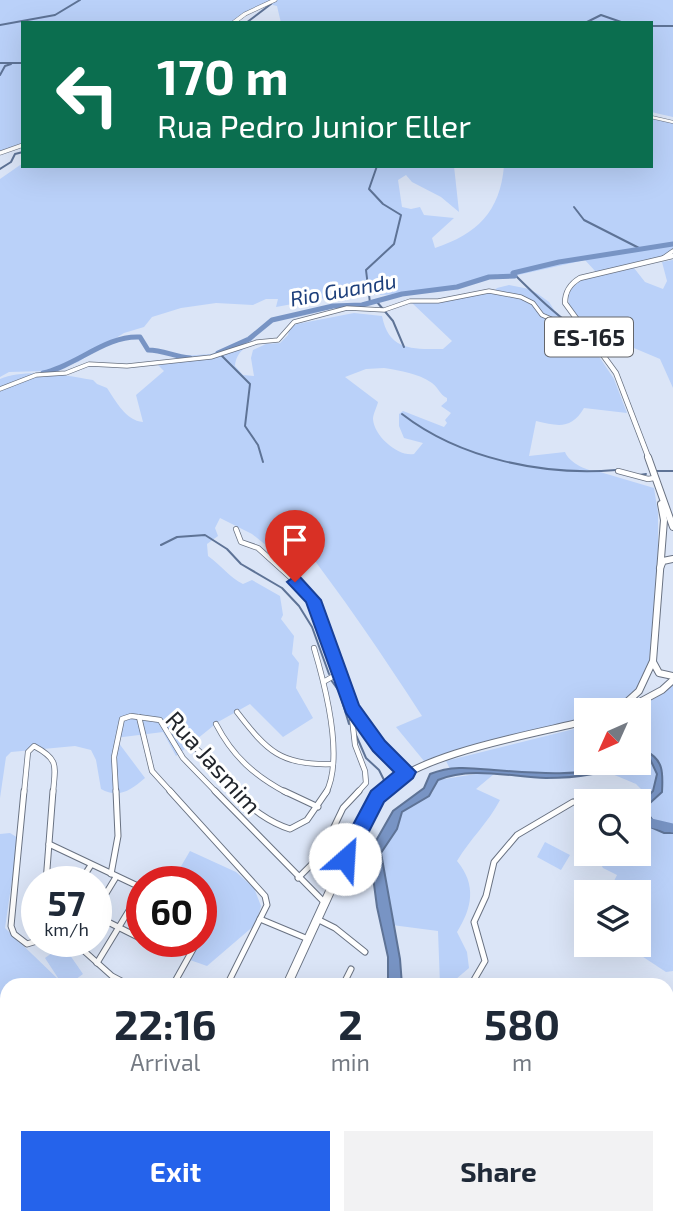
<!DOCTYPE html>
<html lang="en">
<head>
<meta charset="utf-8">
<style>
	body { margin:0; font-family:"Exo 2",sans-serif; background:#f2f2f3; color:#1f2937; height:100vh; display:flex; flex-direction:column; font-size:26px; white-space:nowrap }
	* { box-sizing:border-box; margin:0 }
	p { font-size:23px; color:#747a83 }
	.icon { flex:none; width:38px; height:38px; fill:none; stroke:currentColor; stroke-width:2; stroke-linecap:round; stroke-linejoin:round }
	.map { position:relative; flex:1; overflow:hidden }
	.sheet { position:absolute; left:0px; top:978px; width:674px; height:247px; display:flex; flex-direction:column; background:#fff; border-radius:21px 21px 0 0; box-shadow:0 7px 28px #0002 }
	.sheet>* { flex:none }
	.banner { position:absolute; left:21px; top:21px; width:632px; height:147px; border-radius:0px; box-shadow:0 7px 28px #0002; background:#0b6e4f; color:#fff; overflow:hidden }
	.needle { width:46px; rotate:225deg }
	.fabs { position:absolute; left:574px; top:698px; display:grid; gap:14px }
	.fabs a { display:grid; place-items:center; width:77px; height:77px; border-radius:0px; background:#fff; box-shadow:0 7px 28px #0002; font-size:35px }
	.speed { position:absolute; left:21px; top:866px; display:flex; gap:14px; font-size:35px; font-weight:700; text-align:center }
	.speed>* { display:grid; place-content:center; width:91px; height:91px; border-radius:50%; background:#fff; box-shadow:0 7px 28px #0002; line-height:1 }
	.speed small { font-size:18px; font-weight:400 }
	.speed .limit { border:10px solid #d22; background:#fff; color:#111 }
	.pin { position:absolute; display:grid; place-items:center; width:60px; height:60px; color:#fff; margin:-72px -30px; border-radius:50% 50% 50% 0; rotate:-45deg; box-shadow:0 0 7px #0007 }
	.pin .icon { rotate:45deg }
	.me { position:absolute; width:77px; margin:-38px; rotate:26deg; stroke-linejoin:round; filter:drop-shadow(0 0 5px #0008) }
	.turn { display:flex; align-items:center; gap:24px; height:147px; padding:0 21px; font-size:32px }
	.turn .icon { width:91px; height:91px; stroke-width:2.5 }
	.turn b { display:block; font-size:49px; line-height:60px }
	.eta { display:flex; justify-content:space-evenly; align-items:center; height:119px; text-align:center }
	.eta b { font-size:42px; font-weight:700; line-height:49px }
	.cta { display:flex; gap:14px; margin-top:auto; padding:14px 21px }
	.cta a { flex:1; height:80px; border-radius:0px; background:#2563eb; color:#fff; font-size:28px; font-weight:700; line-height:80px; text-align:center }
	.cta a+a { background:#f2f2f3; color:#1f2937 }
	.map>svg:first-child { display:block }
	.green { fill:#bad1f9; fill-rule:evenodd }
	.water { fill:#7894c4; stroke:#5e7396; stroke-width:2 }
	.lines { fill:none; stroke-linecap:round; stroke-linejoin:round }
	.stream-far1 { stroke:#5e7396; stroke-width:2 }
	.stream { stroke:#5e7396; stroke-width:2.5 }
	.river-far2 { stroke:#7894c4; stroke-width:5 }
	.river-far1 { stroke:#7894c4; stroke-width:7 }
	.river { stroke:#7894c4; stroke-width:9 }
	.minor-far3-casing { stroke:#697282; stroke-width:3.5 }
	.minor-far2-casing { stroke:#697282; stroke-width:5 }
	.minor-far1-casing { stroke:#697282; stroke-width:6 }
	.minor-casing { stroke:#697282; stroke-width:7 }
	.tertiary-casing { stroke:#697282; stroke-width:4.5 }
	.primary-far2-casing { stroke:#697282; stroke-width:6 }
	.primary-far1-casing { stroke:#697282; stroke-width:8 }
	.primary-casing { stroke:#697282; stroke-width:10 }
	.minor-far3 { stroke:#fff; stroke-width:2.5 }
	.minor-far2 { stroke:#fff; stroke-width:3.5 }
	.minor-far1 { stroke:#fff; stroke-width:4.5 }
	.minor { stroke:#fff; stroke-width:5 }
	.tertiary { stroke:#fff; stroke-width:3.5 }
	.primary-far2 { stroke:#fff; stroke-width:4.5 }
	.primary-far1 { stroke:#fff; stroke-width:6 }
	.primary { stroke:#fff; stroke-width:8 }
	.route { fill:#2563eb; stroke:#184099; stroke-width:2 }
	.labels { text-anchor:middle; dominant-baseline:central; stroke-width:6; stroke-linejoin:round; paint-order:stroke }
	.far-water-label { font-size:21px; font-style:italic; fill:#1d3f7b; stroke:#fff }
	.shield { fill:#fff; stroke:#64666b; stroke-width:2 }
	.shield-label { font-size:23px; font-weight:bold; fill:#21252c }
	.street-label { font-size:24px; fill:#21252c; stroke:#fff }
</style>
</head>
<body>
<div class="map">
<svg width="673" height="1224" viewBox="0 0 673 1224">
	<rect width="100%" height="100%" fill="#dbe5f7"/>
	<!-- green -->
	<g class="green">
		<path d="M0 0H273L229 23H23V144L0 154Z"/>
		<path d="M276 0H673V117L651 112V23H281L277 6 269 4Z"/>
		<path d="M651 116 673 121V256L596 272 585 260 505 278 498 274C492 276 488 279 482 281 466 287 369 301 358 292L276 307 278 299H266L253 305 216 303 181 308 152 317 144 327 124 333 78 362 44 371 9 372 0 377V179L23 163V166H454L459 212 441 197 412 182 406 175 398 180 402 207 411 209 420 207 424 215 454 218 432 238 435 248C477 234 500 212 504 166H651Z"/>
		<path d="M673 260V388L660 359 622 343H603L595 331H586L569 306 568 292 581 280 634 268 645 282 663 289 667 281 662 262Z"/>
		<path d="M509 285 529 289 538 294 549 302 558 316 574 319 614 379 627 413 584 408C571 430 558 426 536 421L529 456 565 452C569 463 589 472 600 472L654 488 658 513V549L649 665 638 690 618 708 613 710H586V717L424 761 396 727 422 716C382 654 341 594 296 536L272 550 252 534 220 518 215 528 218 536 207 544 208 556C221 565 229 577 243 584L252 580 280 596 283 615 281 619 294 636 292 654 299 663 296 688 313 718 283 737 250 704 218 722 176 756 163 732 115 738 145 778C131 790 119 799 101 789L96 760 91 750 75 746 11 752 6 757 0 798V379C26 368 66 375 93 380L97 384 107 388C116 401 126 421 143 422L136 395 164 371 158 365 182 356 211 354 255 335C248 349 236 350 235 366L243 375 254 376 251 358 253 350 266 344 280 343 288 335 290 327 297 324 354 313 382 316C389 351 412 349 443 349L452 341 411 302H432L493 292 497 288ZM384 368C402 371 417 373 432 383 439 388 439 394 447 398V401L441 406 451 413 445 420 447 423 444 427 403 411 399 414V426L404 438 423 443 414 454C398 457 374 436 373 419 373 414 377 407 378 402L345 377 366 369Z"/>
		<path d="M673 684V827L656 825 649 815 650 803 662 791C664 771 662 764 645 751L639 754V710H633L659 696Z"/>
		<path d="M586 726V763H619C582 778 533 773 494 770 478 768 465 766 450 769L446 761Z"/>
		<path d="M644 757 650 759 657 774 653 791 644 800 641 823 664 833H673V971L666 972 625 945H639V892L609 891 617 875 603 868 596 854H639V802L636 801 643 791 636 784 605 771 639 763V759Z"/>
		<path d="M482 773 494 774 476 789 500 800C488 823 470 839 457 861 477 885 472 908 457 932L467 952 469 968 449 985H440L438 931 392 925 381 853 397 829 399 816 407 808 432 793 438 780Z"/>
		<path d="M10 833 18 838 5 928 60 981 45 958 63 945 83 974 68 985H7V1176L0 1177V834Z"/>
		<path d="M545 842 570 855 561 870 537 857Z"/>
		<path d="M190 851 236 872 254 888 261 906 256 924 207 966 190 960 210 919 201 915V882H183L180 868Z"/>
	</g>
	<!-- water -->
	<g class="water">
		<path d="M645 751C664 759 663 774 662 792L650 803 649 815 656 825 673 827V833H664L641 823 644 800 653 791 657 774 650 759 644 757 639 759V754Z"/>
		<path d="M619 763H630C604 774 574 778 546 778 511 777 471 766 438 780L429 796 402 812 397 829 381 853 400 959 402 985H388V957L377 907 372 869 373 846 393 811 424 788 430 774C452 765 472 768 494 770 531 773 585 778 619 763Z"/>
	</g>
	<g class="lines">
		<!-- stream-far1 -->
		<g class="stream-far1">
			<path d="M246 23 271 4"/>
			<path d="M585 23 601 15 624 23"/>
			<path d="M0 25 55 15 80 0"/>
			<path d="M651 26H673"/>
			<path d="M0 63H23"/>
			<path d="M0 75 5 66 11 64"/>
			<path d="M0 169 11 162 15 154 23 152"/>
			<path d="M574 207 584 220 641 249"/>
			<path d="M513 273C531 291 550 310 571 325"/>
			<path d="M377 302 393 321 404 347"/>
			<path d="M370 303 366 270 394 244 401 215 383 204 369 189 377 166"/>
			<path d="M582 334 590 343"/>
			<path d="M221 355 250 384 245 426 258 445 263 462"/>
			<path d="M402 414C460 459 544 476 616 470"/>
			<path d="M657 471H673"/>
			<path d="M639 475 646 474"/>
			<path d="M161 545 177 537 205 535 227 549 241 564 282 588 299 606 312 627 329 674"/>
			<path d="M331 680 339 691 349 724"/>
			<path d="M356 735 366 758 379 770 385 782"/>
		</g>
		<!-- stream -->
		<g class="stream">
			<path d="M667 1213 673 1212"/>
			<path d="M623 1224 633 1218"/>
		</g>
		<!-- river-far2 -->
		<g class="river-far2">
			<path d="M218 353 249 339 272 320 333 306 362 305 402 294 457 287 489 277 515 276 513 273 559 262 673 244"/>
			<path d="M43 373C76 366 106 335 140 337L148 350C164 350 174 357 190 358"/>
		</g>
		<!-- river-far1 -->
		<path class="river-far1" d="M584 771 622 763"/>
		<!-- river -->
		<path class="river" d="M646 802 641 813 642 821 673 828"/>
		<!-- minor-far3 casing -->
		<g class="minor-far3-casing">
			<path id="minor-far3" d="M651 117 673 122"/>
		</g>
		<!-- minor-far2 casing -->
		<g class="minor-far2-casing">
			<g id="minor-far2">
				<path d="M663 258 673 251"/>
				<path d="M0 389 36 375 66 373 89 364 127 366 211 357 257 342 278 340 294 322 347 308 384 310 410 301H438L489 291 521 297 533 303 542 315 588 335"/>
			</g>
		</g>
		<!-- minor-far1 casing -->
		<g class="minor-far1-casing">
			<g id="minor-far1">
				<path d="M618 471 648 479 654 478"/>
				<path d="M236 529 241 542 258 548 310 595 352 708 379 746 407 772"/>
				<path d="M314 648C325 685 344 758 326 793"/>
				<path d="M325 681 339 673"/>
				<path d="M351 709 355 745 365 771 366 783 357 793"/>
				<path d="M237 712C267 751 281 766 333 764"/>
				<path d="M139 717 152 771 172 793"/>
				<path d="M216 724C233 757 255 776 287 793"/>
				<path d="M191 744 226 775 238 793"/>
				<path d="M24 793 28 752 34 746C60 760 55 766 53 793"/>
				<path d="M116 793 114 757 122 719 131 716 160 720 183 758 217 793"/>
			</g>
		</g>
		<!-- minor casing -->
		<g class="minor-casing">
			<g id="minor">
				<path d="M24 791 11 926 14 934 27 944 37 941"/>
				<path d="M170 791 265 896 267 905 227 985"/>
				<path d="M215 791 324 902"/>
				<path d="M236 791C248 808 271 823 290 829L307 820 327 791"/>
				<path d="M284 791 318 807"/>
				<path d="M49 844 142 888"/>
				<path d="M111 874 118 836 116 791"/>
				<path d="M298 878 320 856 343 808 359 791"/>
				<path d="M46 882 53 791"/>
				<path d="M80 882 91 865"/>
				<path d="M96 910 116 877"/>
				<path d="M201 913 210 917 201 933"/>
				<path d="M96 916 142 939"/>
				<path d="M260 919 308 939"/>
				<path d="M317 919 335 928 365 952"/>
				<path d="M74 942 112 976 129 985"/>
				<path d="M146 942 169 950 182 942"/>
				<path d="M97 963 142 889"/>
				<path d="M173 985 197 942"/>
				<path d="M343 985 351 969"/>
				<path d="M471 985 485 961 474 922 486 896 494 862 517 835 573 802"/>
				<path d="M667 1182 673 1166"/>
				<path d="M255 1218 259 1224"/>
				<path d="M472 1218V1224"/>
				<path d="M11 1224 17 1218"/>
				<path d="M207 1224 216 1218"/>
				<path d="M325 1224 328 1218"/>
				<path d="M597 1224 603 1218"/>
				<path d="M649 1224 653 1218"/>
			</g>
		</g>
		<!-- tertiary casing -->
		<g class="tertiary-casing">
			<g id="tertiary">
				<path d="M233 23 245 14 275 0"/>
				<path d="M0 153 23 145"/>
			</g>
		</g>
		<!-- primary-far2 casing -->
		<g class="primary-far2-casing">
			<path id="primary-far2" d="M649 459 616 373 565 303C565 291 570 284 580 278L673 256"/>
		</g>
		<!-- primary-far1 casing -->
		<g class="primary-far1-casing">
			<g id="primary-far1">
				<path d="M648 457 673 527"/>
				<path d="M660 568 663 561 673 559"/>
				<path d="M653 662 659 673 673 676"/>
				<path d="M618 710 639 691 653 661 664 520 661 504"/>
				<path d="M625 710 662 690 673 680"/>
				<path d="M381 793C414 754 534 734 586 721"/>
			</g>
		</g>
		<!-- primary casing -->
		<g class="primary-casing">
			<g id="primary">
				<path d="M287 985 355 837 382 791"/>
				<path d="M0 1180 7 1178"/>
			</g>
		</g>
		<!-- minor-far3 -->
		<use href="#minor-far3" class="minor-far3"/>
		<!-- minor-far2 -->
		<use href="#minor-far2" class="minor-far2"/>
		<!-- minor-far1 -->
		<use href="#minor-far1" class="minor-far1"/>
		<!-- minor -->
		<use href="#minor" class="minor"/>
		<!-- tertiary -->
		<use href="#tertiary" class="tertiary"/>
		<!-- primary-far2 -->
		<use href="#primary-far2" class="primary-far2"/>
		<!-- primary-far1 -->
		<use href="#primary-far1" class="primary-far1"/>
		<!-- primary -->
		<use href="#primary" class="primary"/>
	</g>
	<!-- route -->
	<path class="route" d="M295 576 300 577 321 600 359 705 385 741 416 772 413 778 384 802 352 865 345 867 338 865 335 859 338 853 371 791 394 772 373 751 346 713 306 602 287 582Z"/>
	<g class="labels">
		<!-- far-water labels -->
		<g class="far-water-label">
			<text transform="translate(343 289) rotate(-10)">Rio Guandu</text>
		</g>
		<!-- shield labels -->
		<rect class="shield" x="545" y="317.5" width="88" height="39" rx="5"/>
		<g class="shield-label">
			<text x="589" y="337">ES-165</text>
		</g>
		<!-- street labels -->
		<g class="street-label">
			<text transform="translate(214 762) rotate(48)">Rua Jasmim</text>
		</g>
	</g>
</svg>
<div class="fabs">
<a><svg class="needle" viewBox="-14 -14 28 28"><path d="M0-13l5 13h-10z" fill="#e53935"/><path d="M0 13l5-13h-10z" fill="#747a83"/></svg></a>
<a><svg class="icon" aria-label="search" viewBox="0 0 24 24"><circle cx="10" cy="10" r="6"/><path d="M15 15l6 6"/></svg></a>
<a><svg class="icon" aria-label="layers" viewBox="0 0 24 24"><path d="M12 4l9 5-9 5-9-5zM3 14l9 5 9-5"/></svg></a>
</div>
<div class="speed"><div>57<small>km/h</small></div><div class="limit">60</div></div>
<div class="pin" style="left:295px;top:582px;background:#d93025"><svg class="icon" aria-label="arrive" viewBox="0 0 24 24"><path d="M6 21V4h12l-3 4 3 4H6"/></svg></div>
<svg class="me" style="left:345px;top:859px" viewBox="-20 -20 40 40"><circle r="19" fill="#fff"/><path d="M0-13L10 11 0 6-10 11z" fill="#2563eb"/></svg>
<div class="banner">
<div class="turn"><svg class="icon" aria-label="left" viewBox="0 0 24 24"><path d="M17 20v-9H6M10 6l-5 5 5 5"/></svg><div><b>170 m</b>Rua Pedro Junior Eller</div></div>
</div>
<section class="sheet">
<div class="eta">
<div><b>22:16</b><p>Arrival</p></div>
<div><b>2</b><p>min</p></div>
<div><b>580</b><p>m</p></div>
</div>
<div class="cta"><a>Exit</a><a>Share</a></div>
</section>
</div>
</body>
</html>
